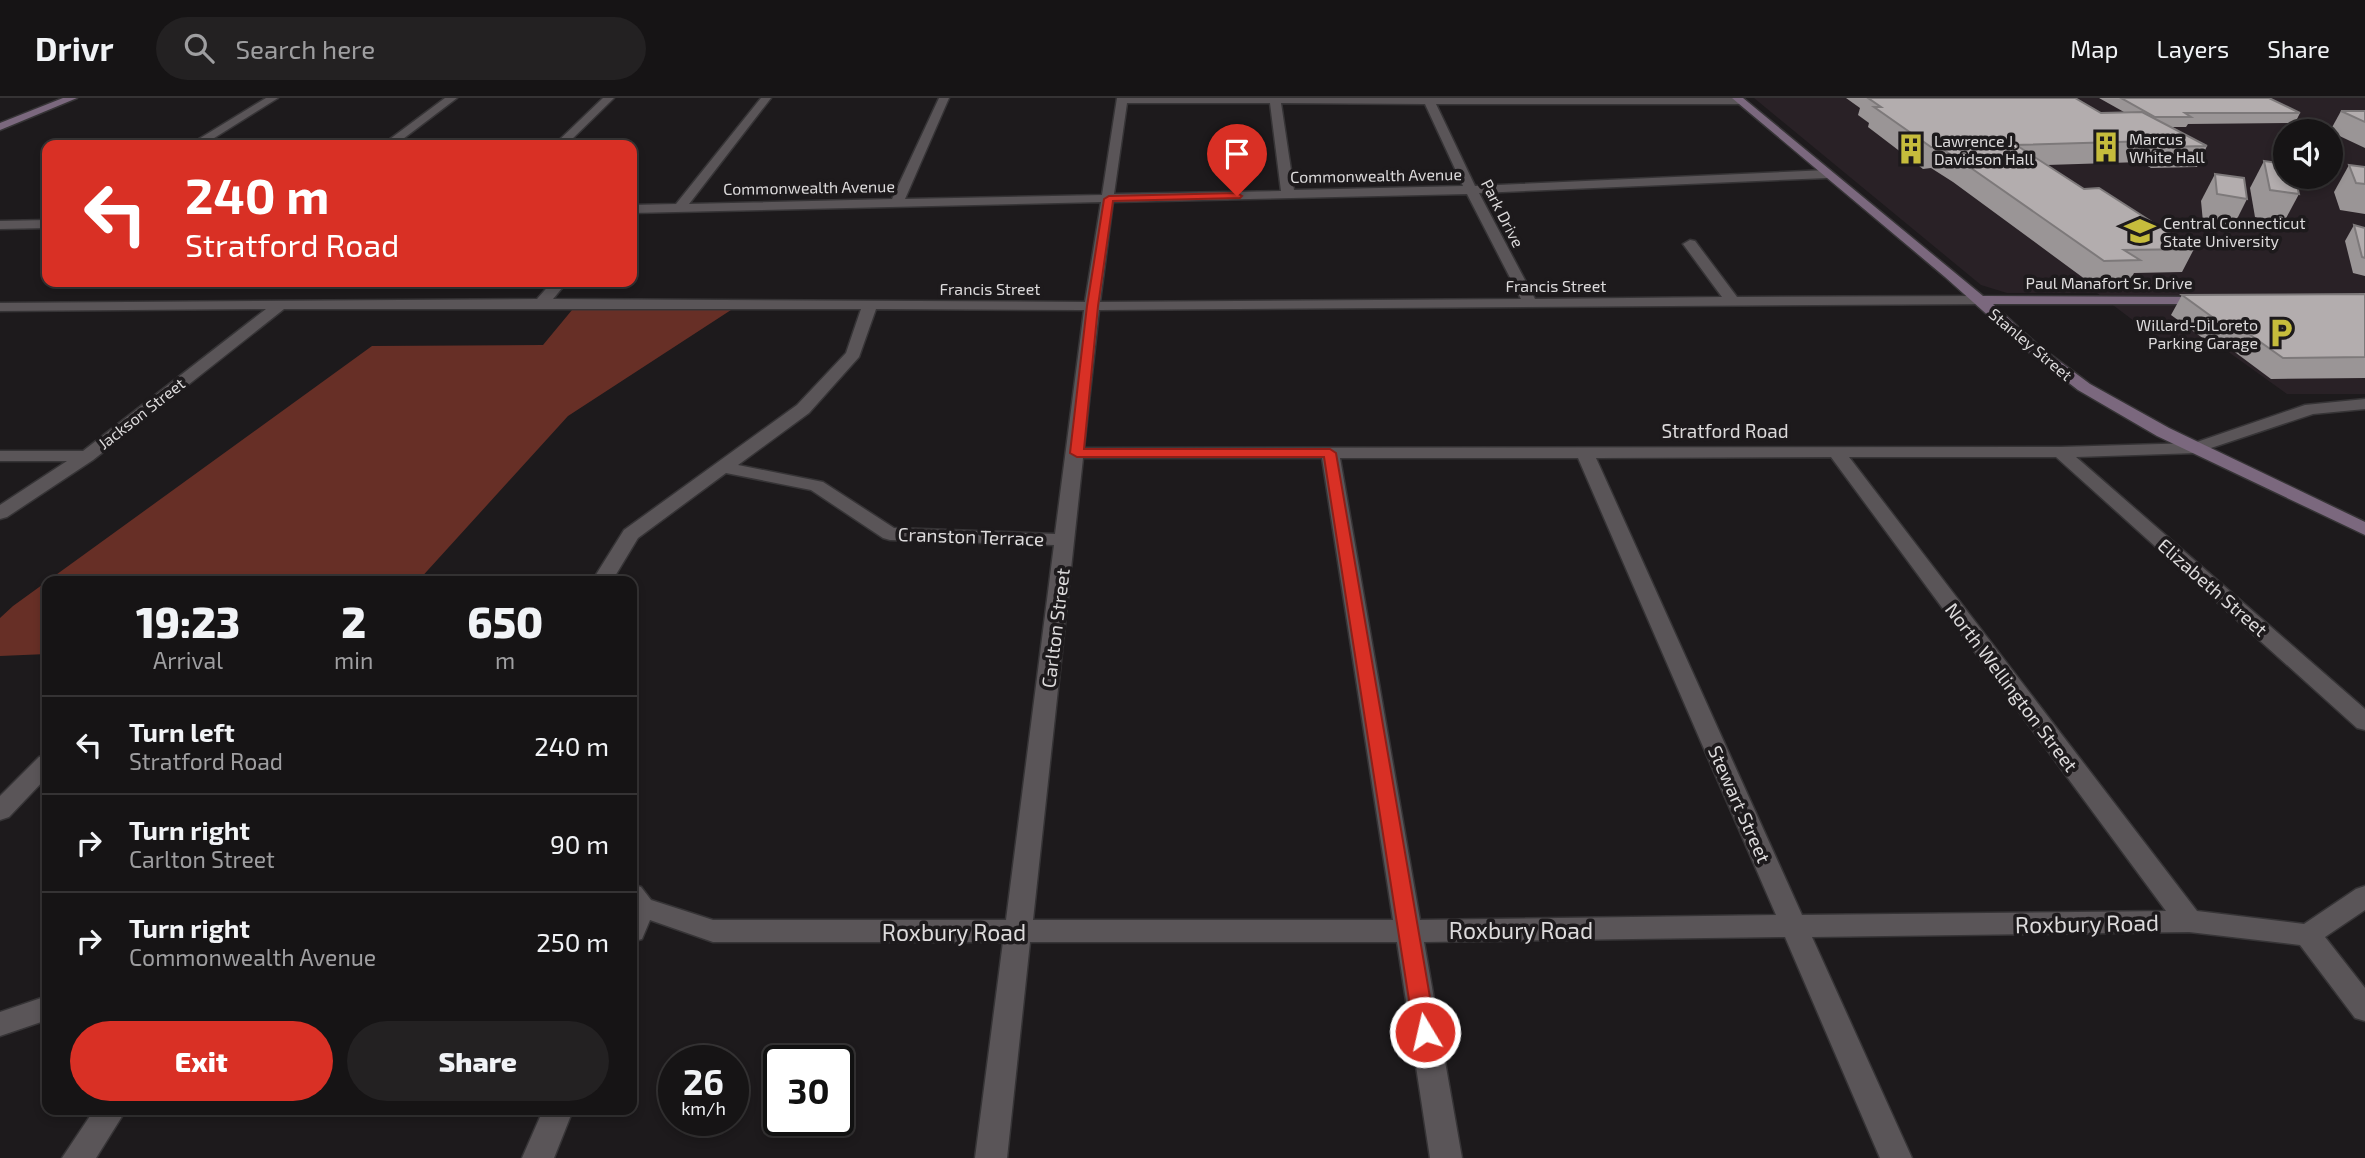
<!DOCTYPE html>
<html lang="en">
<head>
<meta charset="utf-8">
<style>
	body { margin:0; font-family:"Exo 2",sans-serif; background:#232122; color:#f1f3f6; height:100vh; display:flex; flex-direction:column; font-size:26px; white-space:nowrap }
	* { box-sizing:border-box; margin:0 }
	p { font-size:23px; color:#9e9ea0 }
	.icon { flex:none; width:38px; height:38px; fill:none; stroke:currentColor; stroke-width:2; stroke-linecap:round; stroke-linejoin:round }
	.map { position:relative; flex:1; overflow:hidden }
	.drawer { position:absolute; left:42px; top:478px; width:595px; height:539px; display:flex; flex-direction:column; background:#161415; border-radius:14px; box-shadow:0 4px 10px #0003,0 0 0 2px #353334 }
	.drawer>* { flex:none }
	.hud { position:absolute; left:42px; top:42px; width:595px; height:147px; border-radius:14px; box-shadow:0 4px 10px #0003,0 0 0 2px #353334; background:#d93025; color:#fff; overflow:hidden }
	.buttons { position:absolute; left:2273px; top:21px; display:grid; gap:14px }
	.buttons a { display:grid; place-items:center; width:70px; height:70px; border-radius:50%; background:#161415; box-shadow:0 4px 10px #0003,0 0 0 2px #353334; font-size:35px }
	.speed { position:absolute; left:658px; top:947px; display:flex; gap:14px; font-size:35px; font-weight:700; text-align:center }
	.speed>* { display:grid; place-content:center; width:91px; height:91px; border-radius:50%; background:#161415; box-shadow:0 4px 10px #0003,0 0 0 2px #353334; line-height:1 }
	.speed small { font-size:18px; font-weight:400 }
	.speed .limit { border:4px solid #111; border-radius:10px; background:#fff; color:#111 }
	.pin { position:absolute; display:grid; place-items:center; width:60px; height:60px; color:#fff; margin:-72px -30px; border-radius:50% 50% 50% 0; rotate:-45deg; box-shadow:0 0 7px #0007 }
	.pin .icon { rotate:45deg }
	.me { position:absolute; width:77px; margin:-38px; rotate:351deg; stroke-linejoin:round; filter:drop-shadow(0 0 5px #0008) }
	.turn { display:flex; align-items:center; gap:24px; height:147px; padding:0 28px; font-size:32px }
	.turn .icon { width:91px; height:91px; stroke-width:2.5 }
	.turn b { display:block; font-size:49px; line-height:60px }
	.eta { display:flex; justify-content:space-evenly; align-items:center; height:119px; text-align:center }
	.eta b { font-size:42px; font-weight:800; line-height:49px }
	.button { display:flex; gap:14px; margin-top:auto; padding:14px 28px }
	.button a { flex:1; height:80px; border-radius:42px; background:#d93025; color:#fff; font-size:28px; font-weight:800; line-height:80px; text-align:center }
	.button a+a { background:#232122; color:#f1f3f6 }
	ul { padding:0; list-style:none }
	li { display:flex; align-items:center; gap:21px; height:98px; padding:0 28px; border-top:2px solid #353334 }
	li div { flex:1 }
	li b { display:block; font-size:26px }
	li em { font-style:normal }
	header { display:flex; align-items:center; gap:42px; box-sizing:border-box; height:98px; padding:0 35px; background:#161415; border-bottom:2px solid #353334 }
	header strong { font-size:33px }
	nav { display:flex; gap:38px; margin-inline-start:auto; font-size:24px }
	.search { width:490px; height:63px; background:#232122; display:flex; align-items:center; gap:18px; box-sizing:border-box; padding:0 24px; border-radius:38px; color:#9e9ea0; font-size:26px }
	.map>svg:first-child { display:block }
	.built { fill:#292126; fill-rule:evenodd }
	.green { fill:#672f26 }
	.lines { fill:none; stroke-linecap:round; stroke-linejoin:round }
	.street-casing { stroke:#363436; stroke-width:3 }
	.secondary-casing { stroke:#363436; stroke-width:3 }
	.street { fill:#5a5558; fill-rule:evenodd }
	.secondary { fill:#7b687e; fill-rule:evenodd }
	.wall { fill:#9a9596 }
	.building { fill:#b3adae; stroke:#7d797a; stroke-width:2 }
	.route { fill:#d93025; stroke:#8d1f18; stroke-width:2 }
	.labels { text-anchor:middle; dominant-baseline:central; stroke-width:7; stroke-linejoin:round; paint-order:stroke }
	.far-poi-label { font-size:16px; fill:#dcdadb; stroke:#1d1a1c; text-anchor:start }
	.far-street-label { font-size:16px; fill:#dcdadb; stroke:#1d1a1c }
	.street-label { font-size:19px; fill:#dcdadb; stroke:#1d1a1c }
	.near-street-label { font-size:23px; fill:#dcdadb; stroke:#1d1a1c }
</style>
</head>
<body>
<header>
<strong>Drivr</strong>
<div class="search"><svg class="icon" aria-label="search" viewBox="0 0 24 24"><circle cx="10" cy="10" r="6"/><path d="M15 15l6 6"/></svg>Search here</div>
<nav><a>Map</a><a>Layers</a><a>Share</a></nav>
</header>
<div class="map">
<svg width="2365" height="1060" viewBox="0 0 2365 1060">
	<rect width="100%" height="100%" fill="#1d1a1c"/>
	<!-- built -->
	<path class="built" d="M1754 0H2365V296H2287L2227 253 2175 254 2097 195H2007L1981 187ZM2286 33H2331V79H2286Z"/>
	<!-- green -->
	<path class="green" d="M572 212H731L568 318 418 483H47V556L0 558V520L13 508 372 248 543 247Z"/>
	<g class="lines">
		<!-- street casing -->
		<g class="street-casing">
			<g id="street">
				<path d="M266 0H278L203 47H189Z"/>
				<path d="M445 0H457L395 47H382Z"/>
				<path d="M603 0H614L566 47H554Z"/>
				<path d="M761 0H771L689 106 892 101 939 0H949L905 101 1102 97 1117 0H1742L1746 3 1741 6H1436L1475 88 1827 72 1833 76 1827 80 1479 95 1535 201 1722 199 1683 146 1690 142 1695 143 1737 199 1979 198 1986 202 1979 206 1099 212 1084 350 2060 349 2194 345 2305 307 2365 301V311L2313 316 2196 355 2076 359 2365 611V632L2357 630 2056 359H1849L2197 813 2304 826 2356 791 2365 788V812L2325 839 2365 890V923L2355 920 2300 847 2189 834 1812 839 1912 1060H1880L1785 839 1424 844 1462 1060H1430L1397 844H1030L1007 1060H975L1003 844H713L650 822 642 841 632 844V786L641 789 651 802 713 822H1006L1054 447 890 442 883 440 811 392 726 375 638 440 612 483H592L624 432 797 307 846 255 861 211H284L93 362 7 419 0 421V407L67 363H0V353H83L266 211 0 213V205L537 201 552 184H567L553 201 1085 204 1101 104 632 115V107L676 106ZM1127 5H1270L1281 93 1114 96ZM1281 5 1425 6 1463 88 1294 92ZM1467 96 1521 201 1100 204 1113 104ZM876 211 1084 212 1055 436 894 430 823 384 738 367 809 315 859 259ZM1831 359 2166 813 1802 817 1596 360ZM1083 360H1322L1393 822H1033ZM1340 360H1578L1776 817 1420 822Z"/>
				<path d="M47 122V130L0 131V123Z"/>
				<path d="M47 657V679L9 719 0 722V698L39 659Z"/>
				<path d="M47 898V922L0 938V914Z"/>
				<path d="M94 1012H126L96 1060H62Z"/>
				<path d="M543 1012H573L554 1060H522Z"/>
			</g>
		</g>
		<!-- secondary casing -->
		<g class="secondary-casing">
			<g id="secondary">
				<path d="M63 0H77L0 32V25Z"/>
				<path d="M1732 0H1743L1983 198 2211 199 2213 202 2206 206H1993L2039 248 2090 286 2169 330 2365 424V437L2157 338 2078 292 2029 254 1945 179Z"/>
			</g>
		</g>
		<!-- street -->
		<use href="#street" class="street"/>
		<!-- secondary -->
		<use href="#secondary" class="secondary"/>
	</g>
	<!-- wall -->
	<g class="wall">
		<path d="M1846 0H2075L2101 15 2124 14 2099 0H2269L2300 15 2295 25 2188 26 2186 29H2172L2207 48 2197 69 2151 70 2141 64 2047 67 2084 91 2194 151 2182 174 2134 175 2128 186 2093 187 1953 84 1931 70 1923 71 1868 29 1869 25 1858 17 1860 10Z"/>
		<path d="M2341 13H2365V50L2331 34 2330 33Z"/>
		<path d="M2264 63 2299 96 2284 124 2255 119 2250 90Z"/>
		<path d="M2349 67 2365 69V116L2340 112 2334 94Z"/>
		<path d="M2215 76 2247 101 2233 129 2203 124 2201 103Z"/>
		<path d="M2354 127 2365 130V178L2353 175 2345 143Z"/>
		<path d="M2365 196V280L2271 281 2228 249H2215L2171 217 2182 197Z"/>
	</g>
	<!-- building -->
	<g class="building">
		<path d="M1868 0H2075L2101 15 2142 14 2207 48 2160 49 2151 43 2016 47 2084 91 2099 90 2194 151 2124 152 2140 162 2104 163 1961 63 1939 49H1931L1874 9H1881Z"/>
		<path d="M2121 0H2269L2300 15H2185L2191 19H2155Z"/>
		<path d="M2341 13H2365V24Z"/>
		<path d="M2264 63 2286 66V79H2295L2299 96 2270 92Z"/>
		<path d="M2349 67 2365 69V86L2356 85Z"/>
		<path d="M2215 76 2244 80 2247 101 2217 96Z"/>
		<path d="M2354 127 2365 130V160L2362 159Z"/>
		<path d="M2365 196V259L2283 260 2239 229H2226L2182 197Z"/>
	</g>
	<!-- route -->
	<path class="route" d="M1237 95 1242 98 1240 100 1113 103 1098 208 1084 351H1330L1336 355 1436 934 1433 941 1425 944 1417 941 1414 934 1324 359H1077L1070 355 1087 208 1104 101 1109 98Z"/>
	<!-- icons -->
	<defs>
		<g id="building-bare" transform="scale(2.415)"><path d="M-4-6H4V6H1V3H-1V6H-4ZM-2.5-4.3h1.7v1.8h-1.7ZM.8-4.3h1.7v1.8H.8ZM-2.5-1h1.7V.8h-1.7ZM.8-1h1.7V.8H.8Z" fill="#c6bc3c" stroke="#1d1a1c" stroke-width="2.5" paint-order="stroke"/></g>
		<g id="university-bare" transform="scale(2.415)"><path d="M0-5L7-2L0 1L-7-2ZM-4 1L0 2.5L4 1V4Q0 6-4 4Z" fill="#c6bc3c" stroke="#1d1a1c" stroke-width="2.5" paint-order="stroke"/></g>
		<g id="parking-bare" transform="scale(2.415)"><path d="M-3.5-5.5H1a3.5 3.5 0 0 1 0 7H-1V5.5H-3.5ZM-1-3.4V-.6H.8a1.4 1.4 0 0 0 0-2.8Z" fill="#c6bc3c" stroke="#1d1a1c" stroke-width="2.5" paint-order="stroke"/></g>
	</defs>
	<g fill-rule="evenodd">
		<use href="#building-bare" x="2106" y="49"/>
		<use href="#building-bare" x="1911" y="51"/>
		<use href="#university-bare" x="2140" y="133"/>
		<use href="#parking-bare" x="2281" y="235"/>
	</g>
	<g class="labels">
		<!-- far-poi labels -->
		<g class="far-poi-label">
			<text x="2129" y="40">Marcus<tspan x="2129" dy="18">White Hall</tspan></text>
			<text x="1934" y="42">Lawrence J.<tspan x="1934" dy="18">Davidson Hall</tspan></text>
			<text x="2163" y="124">Central Connecticut<tspan x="2163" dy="18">State University</tspan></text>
			<text x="2258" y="226" text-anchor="end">Willard-DiLoreto<tspan x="2258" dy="18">Parking Garage</tspan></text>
		</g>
		<!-- far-street labels -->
		<g class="far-street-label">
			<text transform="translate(1376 77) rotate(-1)">Commonwealth Avenue</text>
			<text transform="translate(809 89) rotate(-1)">Commonwealth Avenue</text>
			<text transform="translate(1503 115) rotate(63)">Park Drive</text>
			<text x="2109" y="184">Paul Manafort Sr. Drive</text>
			<text x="1556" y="187">Francis Street</text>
			<text x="990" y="190">Francis Street</text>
			<text transform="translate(2031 246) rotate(40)">Stanley Street</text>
			<text transform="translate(141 315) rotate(-38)">Jackson Street</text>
		</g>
		<!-- street labels -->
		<g class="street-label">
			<text x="1725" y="332">Stratford Road</text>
			<text transform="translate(971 438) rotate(2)">Cranston Terrace</text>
			<text transform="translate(2213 489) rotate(41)">Elizabeth Street</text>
			<text transform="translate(1055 530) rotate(-83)">Carlton Street</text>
			<text transform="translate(2012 589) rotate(53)">North Wellington Street</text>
			<text transform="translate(1740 706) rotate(66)">Stewart Street</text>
		</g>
		<!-- near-street labels -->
		<g class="near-street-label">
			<text transform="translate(2087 825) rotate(-1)">Roxbury Road</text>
			<text x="1521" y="832">Roxbury Road</text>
			<text x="954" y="834">Roxbury Road</text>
		</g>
	</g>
</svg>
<div class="buttons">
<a><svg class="icon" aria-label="sound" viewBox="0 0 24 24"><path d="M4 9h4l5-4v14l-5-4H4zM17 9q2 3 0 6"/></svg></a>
</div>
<div class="speed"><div>26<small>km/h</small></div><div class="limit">30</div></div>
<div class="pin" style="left:1237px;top:98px;background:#d93025"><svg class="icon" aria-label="arrive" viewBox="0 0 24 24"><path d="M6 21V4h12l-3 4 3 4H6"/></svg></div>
<svg class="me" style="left:1425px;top:934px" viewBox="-20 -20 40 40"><circle r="17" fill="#d93025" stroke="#fff" stroke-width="3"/><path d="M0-11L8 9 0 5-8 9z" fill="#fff"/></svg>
<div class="hud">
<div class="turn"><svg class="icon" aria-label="left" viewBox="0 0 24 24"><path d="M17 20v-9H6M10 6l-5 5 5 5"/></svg><div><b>240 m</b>Stratford Road</div></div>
</div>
<section class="drawer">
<div class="eta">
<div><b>19:23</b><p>Arrival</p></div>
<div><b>2</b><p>min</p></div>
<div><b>650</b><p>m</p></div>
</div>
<ul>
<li><svg class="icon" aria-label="left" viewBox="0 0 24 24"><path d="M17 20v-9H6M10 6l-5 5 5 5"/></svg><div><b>Turn left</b><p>Stratford Road</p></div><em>240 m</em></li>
<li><svg class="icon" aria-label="right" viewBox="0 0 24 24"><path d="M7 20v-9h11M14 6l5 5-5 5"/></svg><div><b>Turn right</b><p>Carlton Street</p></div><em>90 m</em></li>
<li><svg class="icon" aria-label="right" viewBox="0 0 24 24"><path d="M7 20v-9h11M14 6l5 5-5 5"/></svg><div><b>Turn right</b><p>Commonwealth Avenue</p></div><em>250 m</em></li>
</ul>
<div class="button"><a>Exit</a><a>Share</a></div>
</section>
</div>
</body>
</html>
